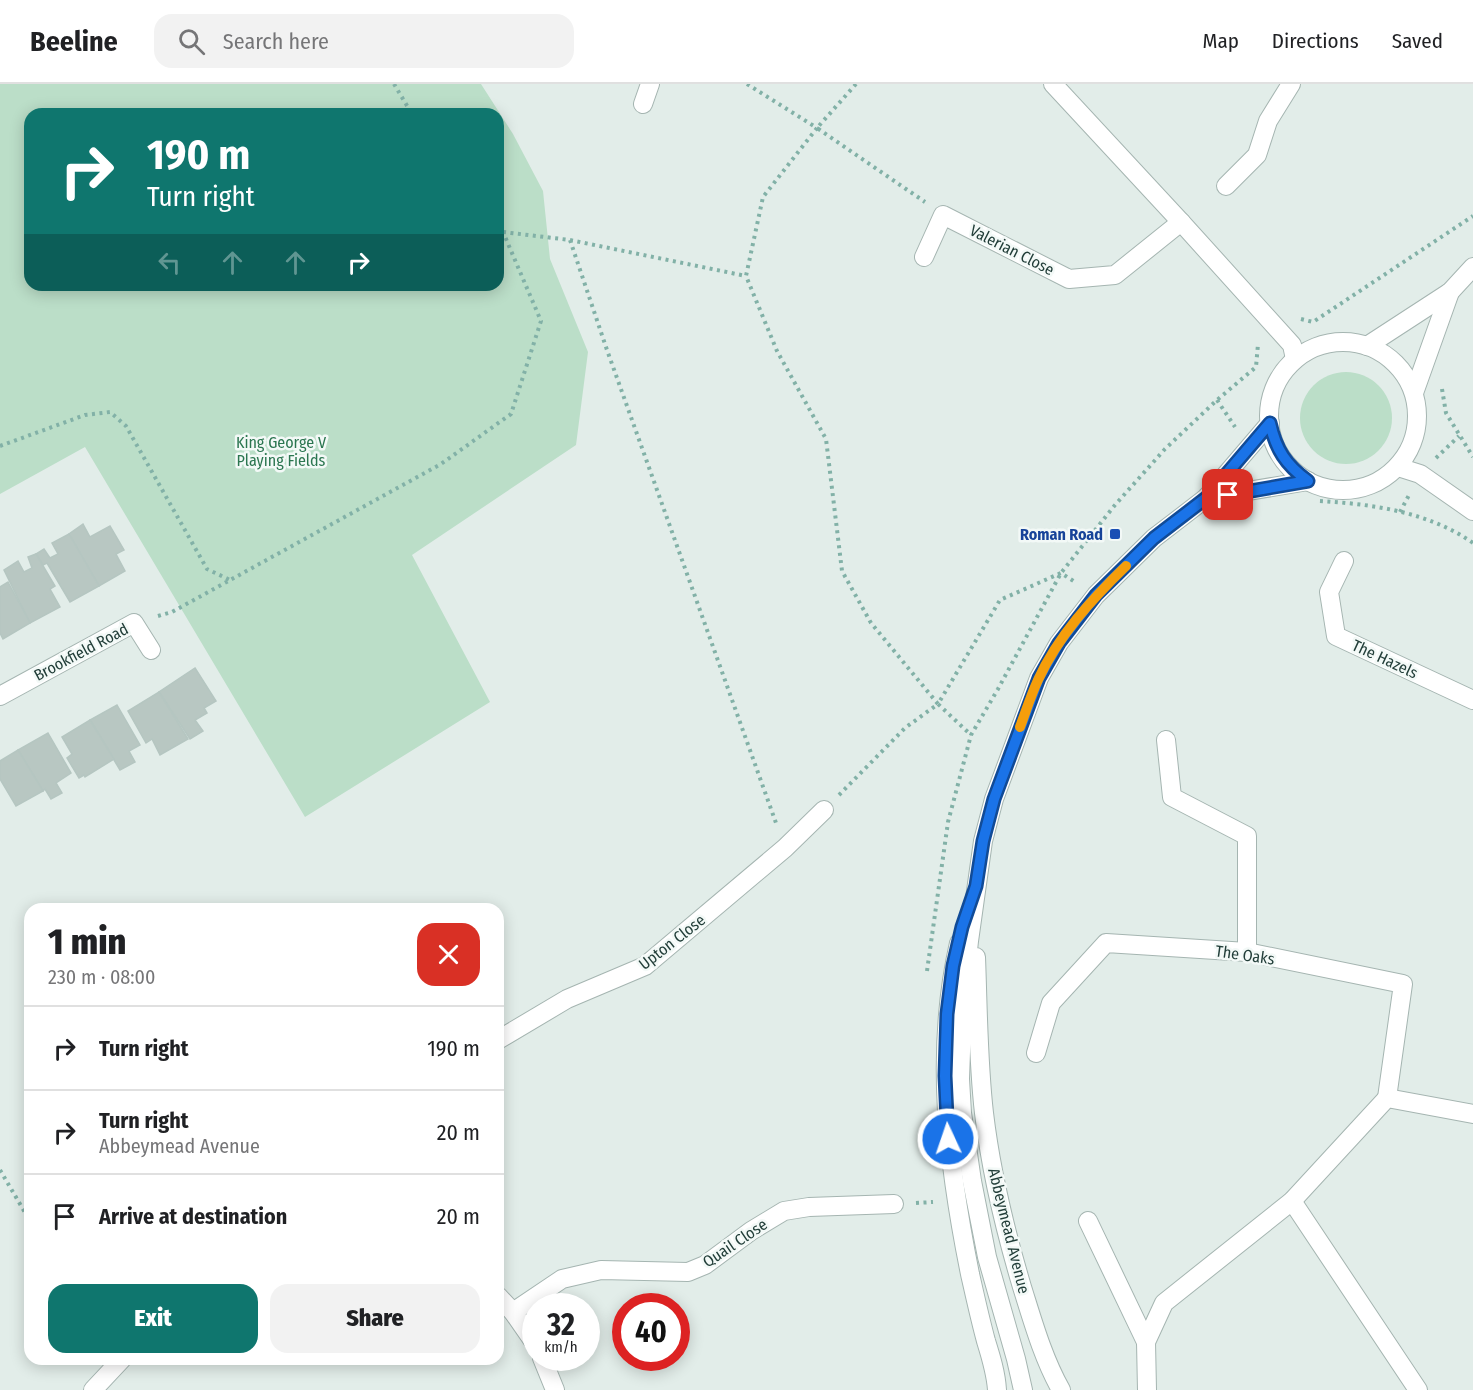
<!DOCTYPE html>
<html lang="en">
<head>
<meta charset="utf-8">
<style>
	body { margin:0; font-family:"Fira Sans Condensed",sans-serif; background:#f2f2f2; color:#202124; height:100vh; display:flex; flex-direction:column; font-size:22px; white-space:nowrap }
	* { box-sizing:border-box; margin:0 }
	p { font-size:20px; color:#757577 }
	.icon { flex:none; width:33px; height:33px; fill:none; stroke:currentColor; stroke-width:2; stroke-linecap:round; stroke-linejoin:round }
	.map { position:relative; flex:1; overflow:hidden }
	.side { position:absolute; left:24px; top:819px; width:480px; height:462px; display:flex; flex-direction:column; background:#fff; border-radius:18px; box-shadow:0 3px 15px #0003 }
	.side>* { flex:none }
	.hud { position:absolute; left:24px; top:24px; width:480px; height:183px; border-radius:18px; box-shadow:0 3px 15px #0003; background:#0f766e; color:#fff; overflow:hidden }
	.speed { position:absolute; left:522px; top:1209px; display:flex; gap:12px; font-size:30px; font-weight:700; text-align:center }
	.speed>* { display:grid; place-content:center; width:78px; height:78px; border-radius:50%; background:#fff; box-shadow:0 3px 15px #0003; line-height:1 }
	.speed small { font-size:15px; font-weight:400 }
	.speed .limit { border:9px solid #d22; background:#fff; color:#111 }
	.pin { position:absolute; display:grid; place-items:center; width:51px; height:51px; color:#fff; margin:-26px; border-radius:12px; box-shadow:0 3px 9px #0006 }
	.me { position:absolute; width:66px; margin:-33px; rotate:357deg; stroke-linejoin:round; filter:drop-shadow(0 0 4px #0008) }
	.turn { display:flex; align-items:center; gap:21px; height:126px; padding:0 24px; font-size:27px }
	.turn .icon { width:78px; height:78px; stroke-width:2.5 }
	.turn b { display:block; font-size:42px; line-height:51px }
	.lanes { display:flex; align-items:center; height:57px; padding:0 24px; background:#0003; justify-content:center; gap:30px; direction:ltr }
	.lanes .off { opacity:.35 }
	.round { display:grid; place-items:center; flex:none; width:63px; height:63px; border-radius:18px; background:#f2f2f2 }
	.overview { display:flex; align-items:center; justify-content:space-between; height:102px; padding:0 24px }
	h1 { font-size:36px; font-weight:800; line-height:45px }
	.primary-button { display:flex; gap:12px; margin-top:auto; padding:12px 24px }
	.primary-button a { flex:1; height:69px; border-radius:18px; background:#0f766e; color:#fff; font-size:24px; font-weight:800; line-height:69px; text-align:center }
	.primary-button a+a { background:#f2f2f2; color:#202124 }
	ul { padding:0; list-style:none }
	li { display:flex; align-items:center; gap:18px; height:84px; padding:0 24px; border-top:2px solid #e0e0e0 }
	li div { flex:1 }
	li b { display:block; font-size:22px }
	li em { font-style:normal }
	header { display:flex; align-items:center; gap:36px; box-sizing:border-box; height:84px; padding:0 30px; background:#fff; border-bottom:2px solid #e0e0e0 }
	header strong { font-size:28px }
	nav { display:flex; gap:33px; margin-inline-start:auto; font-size:21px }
	.search { width:420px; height:54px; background:#f2f2f2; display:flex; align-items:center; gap:15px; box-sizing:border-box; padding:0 21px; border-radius:18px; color:#757577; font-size:22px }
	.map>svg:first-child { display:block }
	.green { fill:#bbdec8; fill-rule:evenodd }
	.building { fill:#b8c7c2; stroke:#b5c6c1; stroke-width:1.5 }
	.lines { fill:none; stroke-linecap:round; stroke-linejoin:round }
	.minor-casing { stroke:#a5b5b1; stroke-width:20 }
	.path { stroke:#82b1a7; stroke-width:4; stroke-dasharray:3 4.5; stroke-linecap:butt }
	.minor { stroke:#fff; stroke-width:18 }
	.route-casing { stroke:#114b97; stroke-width:15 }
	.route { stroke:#1a73e8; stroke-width:10 }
	.slow { stroke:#f59e0b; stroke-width:10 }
	.transit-dot { fill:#1a4fb4; stroke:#f3f9f7; stroke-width:2 }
	.labels { text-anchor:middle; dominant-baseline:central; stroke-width:5; stroke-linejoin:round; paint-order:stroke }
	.street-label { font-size:16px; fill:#223e39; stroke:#f3f9f7 }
	.park-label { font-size:16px; fill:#2b7650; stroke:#f3f9f7 }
	.transit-label { font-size:16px; font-weight:bold; fill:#164399; stroke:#f3f9f7; text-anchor:end }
</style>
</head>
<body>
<header>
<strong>Beeline</strong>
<div class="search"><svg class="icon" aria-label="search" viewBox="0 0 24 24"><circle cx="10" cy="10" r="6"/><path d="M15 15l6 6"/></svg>Search here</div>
<nav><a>Map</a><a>Directions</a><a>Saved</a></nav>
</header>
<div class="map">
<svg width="1473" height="1306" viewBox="0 0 1473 1306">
	<rect width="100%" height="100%" fill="#e2ede9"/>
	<!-- green -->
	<g class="green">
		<path d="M0 0H481L513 50 543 107 550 175 588 268 576 361 412 471 490 618 305 733 85 363 0 410ZM30 30H498V201H30Z"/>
		<circle cx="1346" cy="334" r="46"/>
	</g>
	<!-- building -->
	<g class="building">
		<path d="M83 440 90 453 110 442 124 466 116 470 125 487 99 502 69 450Z"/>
		<path d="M69 450 99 502 70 518 47 479 43 481 36 470 44 465 50 474 58 470 52 459Z"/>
		<path d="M36 470 55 502 50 505 60 523 30 539 4 486 18 477 24 488 32 484 28 473Z"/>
		<path d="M8 498 30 539 3 555 0 549V503Z"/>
		<path d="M195 584 216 617 204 624 207 629 195 636 203 647 190 655 159 608Z"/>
		<path d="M159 608 188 655 160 671 152 655 146 659 128 627Z"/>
		<path d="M117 621 140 661 129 667 135 678 120 686 90 636Z"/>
		<path d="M90 636 114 675 85 693 84 691 79 694 67 674 72 670 62 653Z"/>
		<path d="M48 649 71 689 56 699 62 709 51 715 45 705 43 707 18 666Z"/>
		<path d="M18 666 43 707 16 722 0 695V677Z"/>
	</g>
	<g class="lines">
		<!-- minor casing -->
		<g class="minor-casing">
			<g id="minor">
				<path d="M1053 0 1181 138 1292 261 1295 275"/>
				<path d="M643 20 650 0"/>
				<path d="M1226 102 1257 71 1268 37 1291 0"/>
				<path d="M924 173 943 131 1069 195 1115 191 1181 138"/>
				<circle cx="1343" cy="332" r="74"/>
				<path d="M1367 262 1450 208 1473 183"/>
				<path d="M1414 309 1450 208"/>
				<path d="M1398 383 1420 390 1473 427"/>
				<path d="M1206 414 1308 397"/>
				<path d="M1344 477 1329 508 1336 552 1473 616"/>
				<path d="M0 612 134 539 151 566"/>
				<path d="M1166 656 1172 713 1247 752V868"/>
				<path d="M959 859C934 969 948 1081 970 1190 975 1212 980 1235 986 1257 991 1273 996 1289 997 1306"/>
				<path d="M976 873C978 925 978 977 984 1029 991 1088 1005 1146 1022 1203 1033 1238 1043 1274 1061 1306"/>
				<path d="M498 956 567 915 645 882 785 764 824 726"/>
				<path d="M1036 969 1051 919 1106 859 1247 868 1403 900 1387 1014"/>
				<path d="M1292 1117 1418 1306"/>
				<path d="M1088 1137 1146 1258"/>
				<path d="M498 1212 513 1228 536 1261"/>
				<path d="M513 1228 562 1195 601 1186 688 1188 705 1181 751 1147 784 1127 809 1123 894 1120"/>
				<path d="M542 1274 555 1306"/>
				<path d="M93 1306 122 1275"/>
				<path d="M1023 1306 1016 1275 987 1173 972 1097 962 1029 960 995 963 913 969 857 983 757 994 715 1039 594 1059 559 1096 511 1154 454 1206 414 1270 339"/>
				<path d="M1147 1306 1146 1258 1164 1219 1292 1117 1387 1014 1473 1030"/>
			</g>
		</g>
		<!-- path -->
		<g class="path">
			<path d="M394 0 412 30"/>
			<path d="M747 0 817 44 763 113 746 192 777 267 826 355 842 487 871 539 938 620 1000 516 1061 489 1075 498"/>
			<path d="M856 0 817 44 925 118"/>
			<path d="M503 148 570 156 607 266 776 739"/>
			<path d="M570 156 746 192"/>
			<path d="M1301 235 1313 238 1473 132"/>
			<path d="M1442 305 1446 329 1473 373"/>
			<path d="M1217 316 1235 343"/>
			<path d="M0 362 85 331 110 328 126 342 207 485 230 496"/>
			<path d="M1436 374 1459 352"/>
			<path d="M1320 417C1372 420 1429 428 1473 459"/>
			<path d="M1400 428 1409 411"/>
			<path d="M158 532 172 528 441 380 511 330 541 237 503 148 498 144"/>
			<path d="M839 711 905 644 938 620 971 651"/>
			<path d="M927 887 948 738 971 651 998 605 1061 489 1115 421 1165 365 1217 316 1256 283 1258 260"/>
			<path d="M0 1086 30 1137"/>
			<path d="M916 1119 933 1118"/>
		</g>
		<!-- minor -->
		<use href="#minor" class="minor"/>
	</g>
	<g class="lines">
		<!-- route casing -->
		<g class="route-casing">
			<path id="route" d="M948 1055 945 992 947 930 953 882 962 843 976 802 983 757 994 715 1039 594 1059 559 1096 511 1154 454 1206 414 1270 339C1276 366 1286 381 1308 397L1228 411"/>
		</g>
		<!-- route -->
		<use href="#route" class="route"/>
		<!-- slow -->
		<path class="slow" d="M1020 643C1026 627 1031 611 1038 596 1058 552 1092 515 1126 482"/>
	</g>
	<!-- markers -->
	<rect class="transit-dot" x="1109" y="444" width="12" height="12" rx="3"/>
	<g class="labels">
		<!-- street labels -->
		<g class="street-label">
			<text transform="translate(1012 166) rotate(27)">Valerian Close</text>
			<text transform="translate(81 568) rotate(-28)">Brookfield Road</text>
			<text transform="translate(1385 575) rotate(25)">The Hazels</text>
			<text transform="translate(672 858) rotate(-38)">Upton Close</text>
			<text transform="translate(1245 871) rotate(8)">The Oaks</text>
			<text transform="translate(1009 1147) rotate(76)">Abbeymead Avenue</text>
			<text transform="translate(735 1159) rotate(-34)">Quail Close</text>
		</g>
		<!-- park labels -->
		<g class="park-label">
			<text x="281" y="358">King George V<tspan x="281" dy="18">Playing Fields</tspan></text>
		</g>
		<!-- transit labels -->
		<g class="transit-label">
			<text x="1103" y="450">Roman Road</text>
		</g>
	</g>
</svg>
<div class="speed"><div>32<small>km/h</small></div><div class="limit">40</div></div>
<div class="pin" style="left:1228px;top:411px;background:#d93025"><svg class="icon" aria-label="arrive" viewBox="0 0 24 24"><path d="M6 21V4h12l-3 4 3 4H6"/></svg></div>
<svg class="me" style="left:948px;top:1055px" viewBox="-20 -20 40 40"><circle r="17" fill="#1a73e8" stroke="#fff" stroke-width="3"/><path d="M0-11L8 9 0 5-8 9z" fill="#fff"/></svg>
<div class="hud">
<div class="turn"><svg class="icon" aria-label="right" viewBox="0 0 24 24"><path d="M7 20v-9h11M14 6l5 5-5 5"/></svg><div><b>190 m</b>Turn right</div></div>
<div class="lanes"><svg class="icon off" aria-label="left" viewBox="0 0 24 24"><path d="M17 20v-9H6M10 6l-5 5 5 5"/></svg><svg class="icon off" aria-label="ahead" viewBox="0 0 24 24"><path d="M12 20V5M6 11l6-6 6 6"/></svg><svg class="icon off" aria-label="ahead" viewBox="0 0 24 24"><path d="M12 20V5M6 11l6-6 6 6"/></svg><svg class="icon" aria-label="right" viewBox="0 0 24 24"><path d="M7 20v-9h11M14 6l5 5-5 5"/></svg></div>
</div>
<section class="side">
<div class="overview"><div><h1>1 min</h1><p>230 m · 08:00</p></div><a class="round" style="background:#d93025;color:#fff"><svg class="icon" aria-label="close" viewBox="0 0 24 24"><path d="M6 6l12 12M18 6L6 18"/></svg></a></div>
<ul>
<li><svg class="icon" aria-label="right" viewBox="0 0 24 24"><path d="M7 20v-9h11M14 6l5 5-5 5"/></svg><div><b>Turn right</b></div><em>190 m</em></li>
<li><svg class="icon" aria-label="right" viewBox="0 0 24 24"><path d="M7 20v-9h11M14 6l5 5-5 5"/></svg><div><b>Turn right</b><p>Abbeymead Avenue</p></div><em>20 m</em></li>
<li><svg class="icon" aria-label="arrive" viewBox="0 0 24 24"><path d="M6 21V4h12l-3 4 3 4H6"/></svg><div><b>Arrive at destination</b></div><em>20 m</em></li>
</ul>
<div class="primary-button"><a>Exit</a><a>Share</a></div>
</section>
</div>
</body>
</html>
